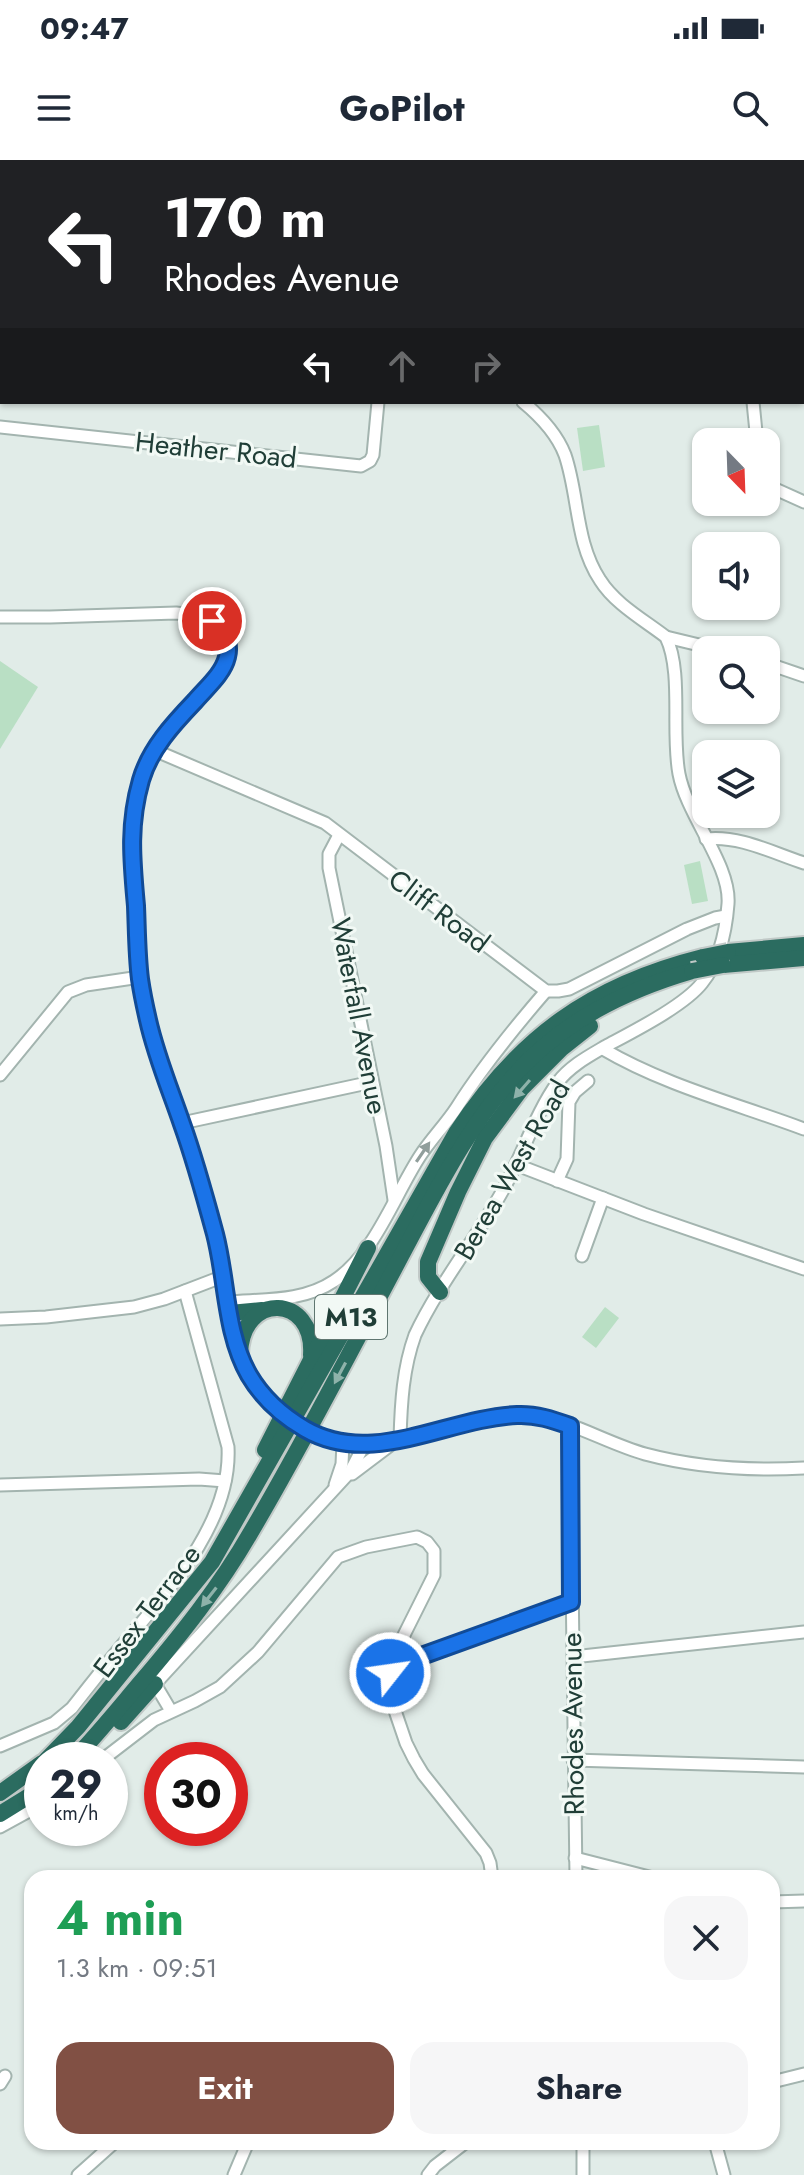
<!DOCTYPE html>
<html lang="en">
<head>
<meta charset="utf-8">
<style>
	body { margin:0; font-family:Jost,sans-serif; background:#f6f6f7; color:#1f2937; height:100vh; display:flex; flex-direction:column; font-size:30px; white-space:nowrap }
	* { box-sizing:border-box; margin:0 }
	p { font-size:26px; color:#747a83 }
	.icon { flex:none; width:44px; height:44px; fill:none; stroke:currentColor; stroke-width:2; stroke-linecap:round; stroke-linejoin:round }
	.map { position:relative; flex:1; overflow:hidden }
	.sheet { position:absolute; left:24px; top:1710px; width:756px; height:280px; display:flex; flex-direction:column; background:#fff; border-radius:24px; box-shadow:0 2px 6px #0004 }
	.sheet>* { flex:none }
	.top-card { position:absolute; left:0px; top:0px; width:804px; height:244px; box-shadow:0 2px 6px #0004; background:#202124; color:#fff; overflow:hidden }
	.needle { width:52px; rotate:157deg }
	.tools { position:absolute; left:692px; top:268px; display:grid; gap:16px }
	.tools a { display:grid; place-items:center; width:88px; height:88px; border-radius:16px; background:#fff; box-shadow:0 2px 6px #0004; font-size:40px }
	.speed { position:absolute; left:24px; top:1582px; display:flex; gap:16px; font-size:40px; font-weight:700; text-align:center }
	.speed>* { display:grid; place-content:center; width:104px; height:104px; border-radius:50%; background:#fff; box-shadow:0 2px 6px #0004; line-height:1 }
	.speed small { font-size:20px; font-weight:400 }
	.speed .limit { border:12px solid #d22; background:#fff; color:#111 }
	.pin { position:absolute; display:grid; place-items:center; width:68px; height:68px; color:#fff; margin:-34px; border:4px solid #fff; border-radius:50%; box-shadow:0 2px 8px #0007 }
	.me { position:absolute; width:88px; margin:-44px; rotate:60deg; stroke-linejoin:round; filter:drop-shadow(0 0 6px #0008) }
	.turn { display:flex; align-items:center; gap:28px; height:168px; padding:0 32px; font-size:36px }
	.turn .icon { width:104px; height:104px; stroke-width:2.5 }
	.turn b { display:block; font-size:56px; line-height:68px }
	.lanes { display:flex; align-items:center; height:76px; padding:0 32px; background:#0003; justify-content:center; gap:40px; direction:ltr }
	.lanes .off { opacity:.35 }
	.round { display:grid; place-items:center; flex:none; width:84px; height:84px; border-radius:24px; background:#f6f6f7 }
	.head { display:flex; align-items:center; justify-content:space-between; height:136px; padding:0 32px }
	h1 { font-size:48px; font-weight:700; line-height:60px; color:#1e9e55 }
	.action { display:flex; gap:16px; margin-top:auto; padding:16px 32px }
	.action a { flex:1; height:92px; border-radius:24px; background:#815044; color:#fff; font-size:32px; font-weight:700; line-height:92px; text-align:center }
	.action a+a { background:#f6f6f7; color:#1f2937 }
	.status { display:flex; justify-content:space-between; align-items:center; height:56px; padding:0 40px; background:#fff; direction:ltr }
	.status svg { height:22px; fill:currentColor }
	header { display:flex; justify-content:space-between; align-items:center; height:104px; padding:0 32px; background:#fff; font-size:36px; font-weight:700 }
	.map>svg:first-child { display:block }
	.green { fill:#b9dfc4 }
	.lines { fill:none; stroke-linecap:round; stroke-linejoin:round }
	.minor-casing { stroke:#a3b4af; stroke-width:15 }
	.highway-casing { stroke:#c1c9c7; stroke-width:20 }
	.minor { stroke:#fff; stroke-width:11 }
	.highway { stroke:#2b6c60; stroke-width:16 }
	.minor-bridge-casing { stroke:#a3b4af; stroke-width:15; stroke-linecap:butt }
	.highway-bridge-casing { stroke:#c1c9c7; stroke-width:20; stroke-linecap:butt }
	.minor-bridge { stroke:#fff; stroke-width:11 }
	.highway-bridge { stroke:#2b6c60; stroke-width:16 }
	.oneway { fill:#8eb2aa }
	.oneway2 { fill:#909e9b }
	.route-casing { stroke:#114b97; stroke-width:20 }
	.route { stroke:#1a73e8; stroke-width:14 }
	.labels { text-anchor:middle; dominant-baseline:central; stroke-width:6; stroke-linejoin:round; paint-order:stroke }
	.shield { fill:#f2f9f5; stroke:#5f7670; stroke-width:2 }
	.shield-label { font-size:26px; font-weight:bold; fill:#203e37 }
	.street-label { font-size:28px; fill:#203e37; stroke:#f2f9f5 }
</style>
</head>
<body>
<div class="status"><b>09:47</b><svg viewBox="0 0 49 12"><path d="M0 12V9h3v3zM5 12V6h3v6zM10 12V3h3v9zM15 12V0h3v12zM26 1h20v11H26zM47 4h2v5h-2z"/></svg></div>
<header><svg class="icon" aria-label="menu" viewBox="0 0 24 24"><path d="M4 6h16M4 12h16M4 18h16"/></svg>GoPilot<svg class="icon" aria-label="search" viewBox="0 0 24 24"><circle cx="10" cy="10" r="6"/><path d="M15 15l6 6"/></svg></header>
<div class="map">
<svg width="804" height="2015" viewBox="0 0 804 2015">
	<rect width="100%" height="100%" fill="#e1ece8"/>
	<!-- green -->
	<g class="green">
		<path d="M599 265 605 307 583 311 577 268Z"/>
		<path d="M0 501 38 527 0 589Z"/>
		<path d="M700 701 708 741 692 744 684 705Z"/>
		<path d="M605 1147 619 1158 596 1188 582 1177Z"/>
	</g>
	<g class="lines">
		<!-- minor casing -->
		<g class="minor-casing">
			<g id="minor">
				<path d="M236 0 237 2"/>
				<path d="M85 2 86 0"/>
				<path d="M480 2 481 0"/>
				<path d="M802 18 804 17"/>
				<path d="M0 161H2"/>
				<path d="M802 171H804"/>
				<path d="M753 242 757 282"/>
				<path d="M0 267 361 306 370 301 373 295 378 242"/>
				<path d="M766 318 773 328 804 342"/>
				<path d="M0 457H50L176 453 201 456 212 461 222 470 226 477 228 493 220 511 180 557 154 590 147 603 141 620 132 667 131 693 140 817 149 862 160 903 193 996 211 1060 224 1116 234 1174 248 1213 258 1229"/>
				<path d="M666 477 720 490"/>
				<path d="M766 503 804 516"/>
				<path d="M154 590 325 663 546 831H558L569 829 687 769 715 758 726 756"/>
				<path d="M339 675 329 694V708L386 986 394 1040"/>
				<path d="M706 679C739 675 773 693 804 703"/>
				<path d="M603 889C664 925 737 944 804 969"/>
				<path d="M0 915 68 832 86 825 140 817"/>
				<path d="M182 963 372 922"/>
				<path d="M517 1005 644 1054 804 1109"/>
				<path d="M557 1021 567 999 569 942 575 932 588 921"/>
				<path d="M582 1096 603 1038"/>
				<path d="M228 1142C264 1139 303 1142 334 1121 375 1094 394 1036 420 996 431 979 446 964 457 947 483 906 514 868 546 831"/>
				<path d="M0 1159 46 1157 134 1147 164 1139 224 1116"/>
				<path d="M570 1266 576 1718"/>
				<path d="M400 1279C401 1243 403 1208 415 1175 439 1124 476 1079 503 1030 522 996 536 952 558 922 570 906 589 896 606 886 632 872 684 846 702 823 719 802 726 770 728 744 731 705 687 656 679 614 671 573 683 512 666 477 644 460 615 444 600 420 575 382 579 336 565 295 557 274 540 256 523 242"/>
				<path d="M336 1281 354 1284 372 1285C419 1278 483 1251 529 1255 569 1259 606 1283 645 1294 698 1308 750 1311 804 1308"/>
				<path d="M352 1314 393 1283"/>
				<path d="M0 1325 199 1319 225 1321"/>
				<path d="M335 1325 342 1304 343 1283"/>
				<path d="M573 1497 804 1472"/>
				<path d="M391 1507 571 1442"/>
				<path d="M171 1551 155 1524 350 1312 364 1285"/>
				<path d="M0 1586 54 1563 72 1548C88 1528 103 1508 119 1489 165 1434 232 1364 228 1287L185 1131"/>
				<path d="M102 1600 154 1560 195 1541 220 1527 258 1492 338 1397 366 1387 417 1377 427 1382 434 1391V1415L397 1489 390 1513V1536L406 1583 414 1599 423 1614 486 1693 490 1703 492 1718"/>
				<path d="M573 1600 804 1607"/>
				<path d="M0 1667 42 1644"/>
				<path d="M575 1698 653 1718"/>
				<path d="M772 1742 804 1741"/>
				<path d="M772 1922 804 1914"/>
				<path d="M0 1924 5 1916"/>
				<path d="M715 1982 724 2015"/>
				<path d="M78 2015 115 1982"/>
				<path d="M234 2015 248 1982"/>
				<path d="M428 2015 435 2006 466 1982"/>
				<path d="M583 2015V1982"/>
			</g>
		</g>
		<!-- highway casing -->
		<g class="highway-casing">
			<g id="highway">
				<path d="M728 792 804 785"/>
				<path d="M723 805 804 798"/>
				<path d="M440 1132 428 1117V1102L458 1032 485 978 522 928 561 889 590 866"/>
				<path d="M230 1153 262 1150"/>
				<path d="M240 1194C242 1131 315 1134 311 1195"/>
				<path d="M265 1290 368 1088"/>
				<path d="M121 1562 155 1524"/>
				<path d="M46 1600 78 1567 212 1402 456 973C519 877 591 825 703 797"/>
				<path d="M73 1600C97 1575 118 1549 140 1523 181 1475 220 1426 251 1372 303 1284 350 1192 398 1102 435 1033 470 960 525 904 570 858 630 829 692 811"/>
				<path d="M0 1633 42 1603"/>
				<path d="M0 1654 42 1628"/>
			</g>
		</g>
		<!-- minor -->
		<use href="#minor" class="minor"/>
		<!-- highway -->
		<use href="#highway" class="highway"/>
		<!-- minor-bridge casing -->
		<g class="minor-bridge-casing">
			<path id="minor-bridge" d="M258 1229C278 1255 304 1272 336 1281"/>
		</g>
		<!-- highway-bridge casing -->
		<g class="highway-bridge-casing">
			<g id="highway-bridge">
				<path d="M703 797 728 792"/>
				<path d="M692 811 723 805"/>
			</g>
		</g>
		<!-- minor-bridge -->
		<use href="#minor-bridge" class="minor-bridge"/>
		<!-- highway-bridge -->
		<use href="#highway-bridge" class="highway-bridge"/>
	</g>
	<!-- one-way arrows -->
	<defs><path id="oneway-solid" d="M-6-.8H1V-3.2L6.5 0L1 3.2V.8H-6Z" transform="scale(2)"/></defs>
	<g class="oneway">
		<use href="#oneway-solid" transform="translate(522 929) rotate(131)"/>
		<use href="#oneway-solid" transform="translate(340 1213) rotate(118)"/>
		<use href="#oneway-solid" transform="translate(209 1437) rotate(128)"/>
	</g>
	<use class="oneway2" href="#oneway-solid" transform="translate(423 992) rotate(-56)"/>
	<g class="lines">
		<!-- route casing -->
		<g class="route-casing">
			<path id="route" d="M212 461C223 471 231 482 227 497 223 514 206 528 195 541 173 564 150 589 141 620 128 665 132 701 136 746 137 770 137 795 140 819 142 833 145 847 148 860 156 896 170 929 182 964 195 1000 205 1037 215 1074 227 1120 225 1173 249 1215 263 1239 281 1255 305 1269 372 1308 447 1258 517 1255 536 1254 553 1260 570 1266L571 1442 391 1507 390 1513"/>
		</g>
		<!-- route -->
		<use href="#route" class="route"/>
	</g>
	<g class="labels">
		<!-- shield labels -->
		<rect class="shield" x="315" y="1135" width="72" height="44" rx="6"/>
		<g class="shield-label">
			<text x="351" y="1157">M13</text>
		</g>
		<!-- street labels -->
		<g class="street-label">
			<text transform="translate(216 290) rotate(6)">Heather Road</text>
			<text transform="translate(439 751) rotate(37)">Cliff Road</text>
			<text transform="translate(359 856) rotate(79)">Waterfall Avenue</text>
			<text transform="translate(512 1010) rotate(-60)">Berea West Road</text>
			<text transform="translate(147 1451) rotate(-53)">Essex Terrace</text>
			<text transform="translate(573 1564) rotate(-91)">Rhodes Avenue</text>
		</g>
	</g>
</svg>
<div class="tools">
<a><svg class="needle" viewBox="-14 -14 28 28"><path d="M0-13l5 13h-10z" fill="#e53935"/><path d="M0 13l5-13h-10z" fill="#747a83"/></svg></a>
<a><svg class="icon" aria-label="sound" viewBox="0 0 24 24"><path d="M4 9h4l5-4v14l-5-4H4zM17 9q2 3 0 6"/></svg></a>
<a><svg class="icon" aria-label="search" viewBox="0 0 24 24"><circle cx="10" cy="10" r="6"/><path d="M15 15l6 6"/></svg></a>
<a><svg class="icon" aria-label="layers" viewBox="0 0 24 24"><path d="M12 4l9 5-9 5-9-5zM3 14l9 5 9-5"/></svg></a>
</div>
<div class="speed"><div>29<small>km/h</small></div><div class="limit">30</div></div>
<div class="pin" style="left:212px;top:461px;background:#d93025"><svg class="icon" aria-label="arrive" viewBox="0 0 24 24"><path d="M6 21V4h12l-3 4 3 4H6"/></svg></div>
<svg class="me" style="left:390px;top:1513px" viewBox="-20 -20 40 40"><circle r="17" fill="#1a73e8" stroke="#fff" stroke-width="3"/><path d="M0-11L8 9 0 5-8 9z" fill="#fff"/></svg>
<div class="top-card">
<div class="turn"><svg class="icon" aria-label="left" viewBox="0 0 24 24"><path d="M17 20v-9H6M10 6l-5 5 5 5"/></svg><div><b>170 m</b>Rhodes Avenue</div></div>
<div class="lanes"><svg class="icon" aria-label="left" viewBox="0 0 24 24"><path d="M17 20v-9H6M10 6l-5 5 5 5"/></svg><svg class="icon off" aria-label="ahead" viewBox="0 0 24 24"><path d="M12 20V5M6 11l6-6 6 6"/></svg><svg class="icon off" aria-label="right" viewBox="0 0 24 24"><path d="M7 20v-9h11M14 6l5 5-5 5"/></svg></div>
</div>
<section class="sheet">
<div class="head"><div><h1>4 min</h1><p>1.3 km · 09:51</p></div><a class="round"><svg class="icon" aria-label="close" viewBox="0 0 24 24"><path d="M6 6l12 12M18 6L6 18"/></svg></a></div>
<div class="action"><a>Exit</a><a>Share</a></div>
</section>
</div>
</body>
</html>
